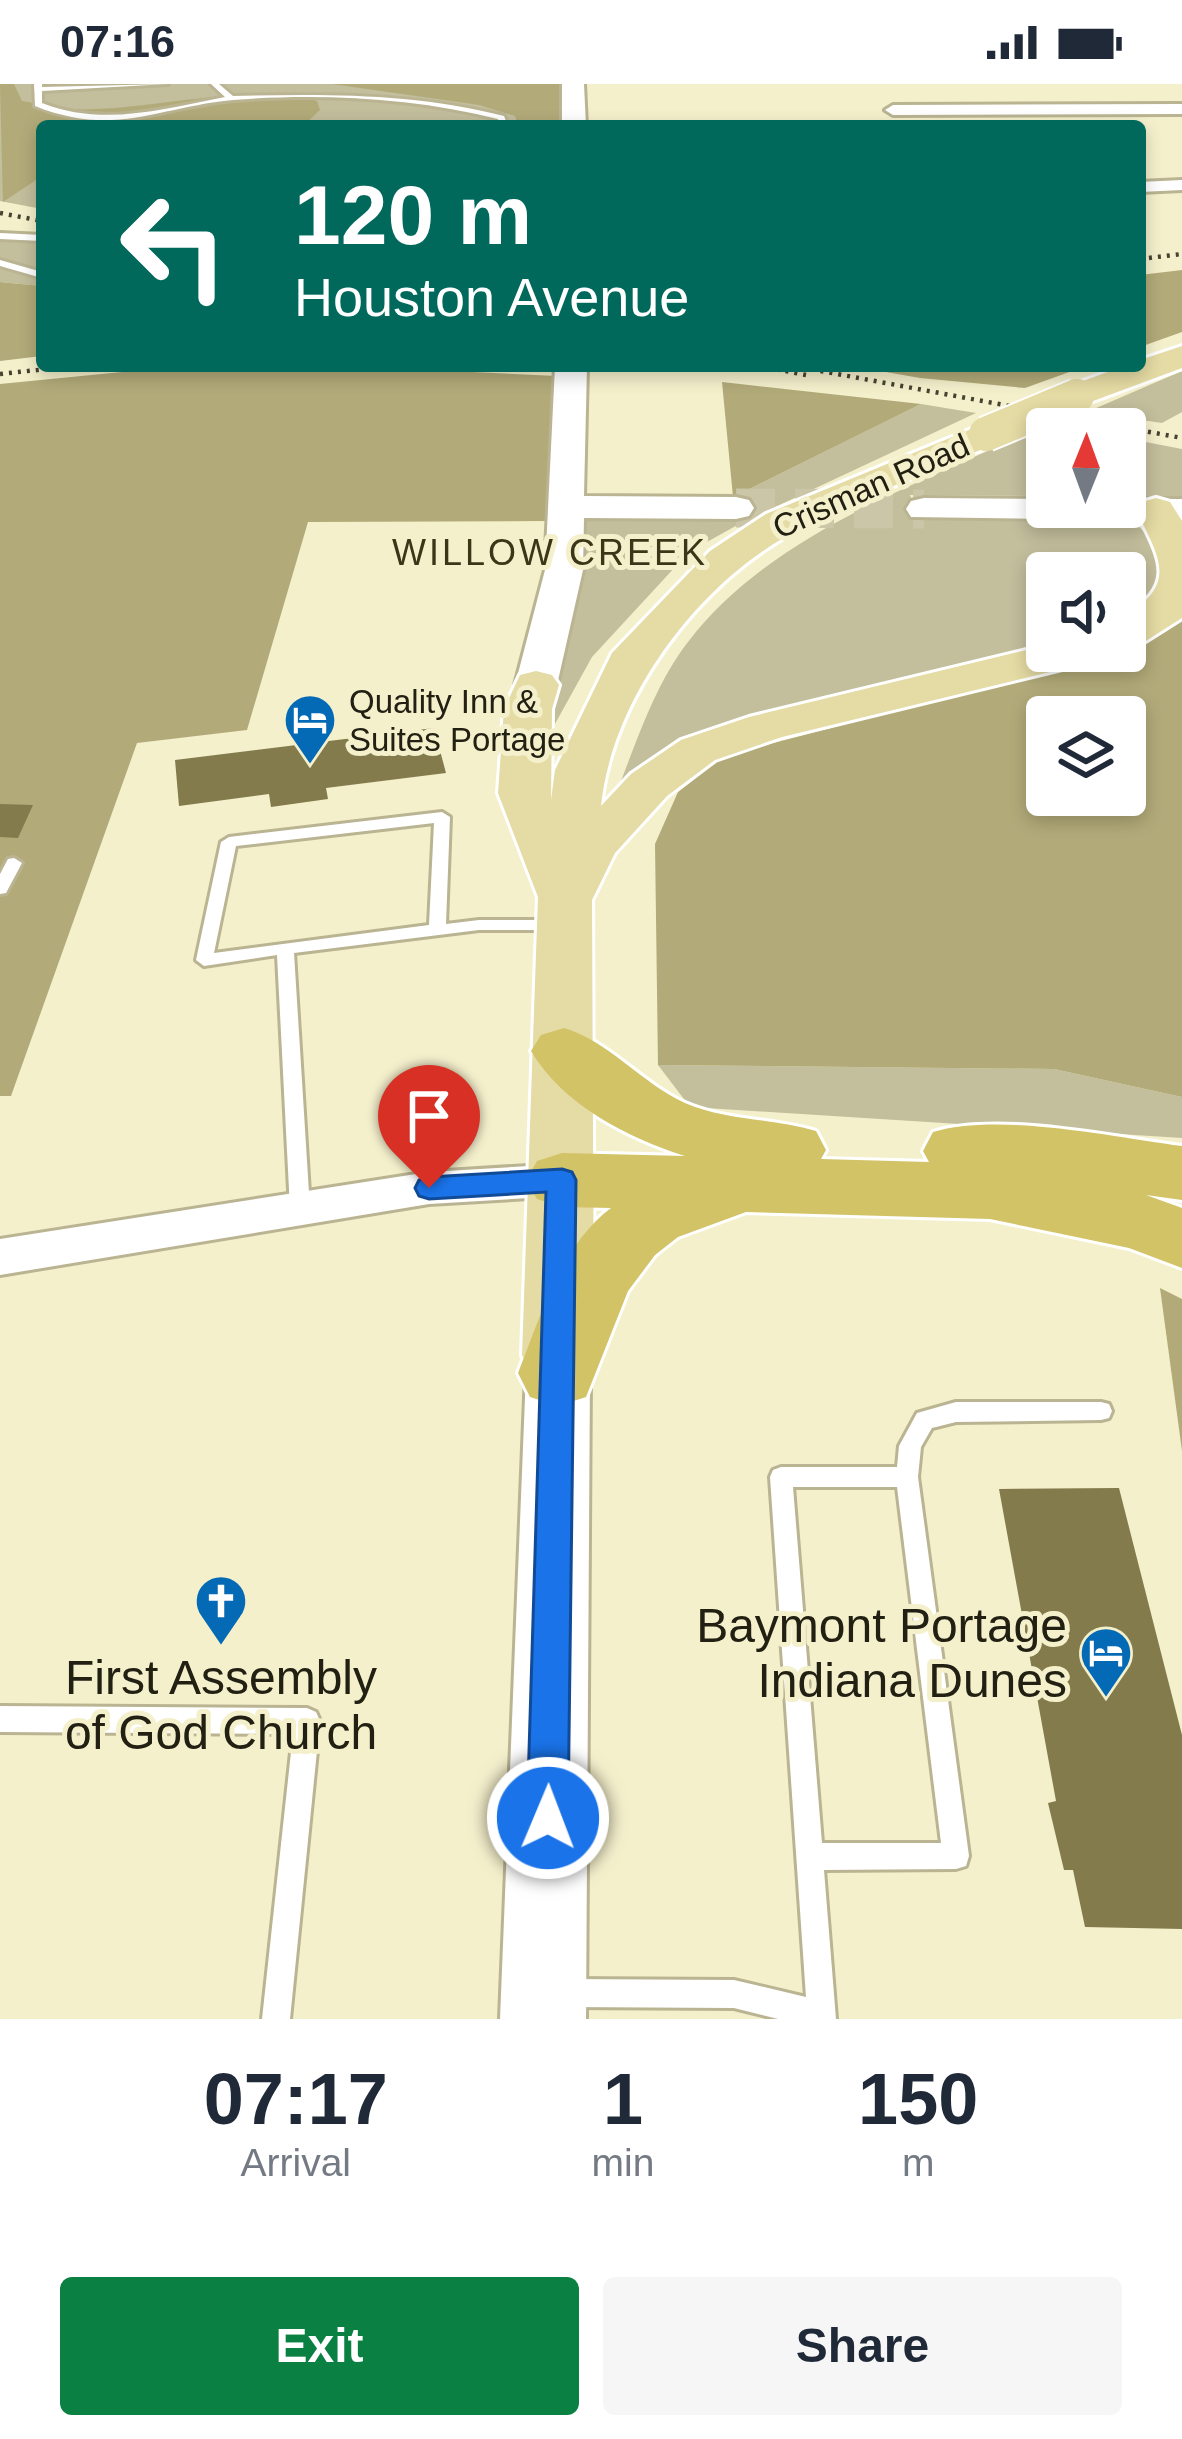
<!DOCTYPE html>
<html lang="en">
<head>
<meta charset="utf-8">
<style>
	body { margin:0; font-family:Helvetica,sans-serif; background:#f6f6f7; color:#1f2937; height:100vh; display:flex; flex-direction:column; font-size:45px; white-space:nowrap }
	* { box-sizing:border-box; margin:0 }
	p { font-size:39px; color:#747a83 }
	.icon { flex:none; width:66px; height:66px; fill:none; stroke:currentColor; stroke-width:2; stroke-linecap:round; stroke-linejoin:round }
	.map { position:relative; height:1935px; overflow:hidden }
	.side { display:flex; flex-direction:column; background:#fff; flex:1 }
	.side>* { flex:none }
	.guide { position:absolute; left:36px; top:36px; width:1110px; height:252px; border-radius:12px; box-shadow:0 6px 18px #0003; background:#00695c; color:#fff; overflow:hidden }
	.needle { width:78px; rotate:1deg }
	.buttons { position:absolute; left:1026px; top:324px; display:grid; gap:24px }
	.buttons a { display:grid; place-items:center; width:120px; height:120px; border-radius:12px; background:#fff; box-shadow:0 6px 18px #0003; font-size:60px }
	.pin { position:absolute; display:grid; place-items:center; width:102px; height:102px; color:#fff; margin:-123px -51px; border-radius:50% 50% 50% 0; rotate:-45deg; box-shadow:0 0 12px #0007 }
	.pin .icon { rotate:45deg }
	.me { position:absolute; width:132px; margin:-66px; rotate:1deg; stroke-linejoin:round; filter:drop-shadow(0 0 9px #0008) }
	.turn { display:flex; align-items:center; gap:42px; height:252px; padding:0 60px; font-size:54px }
	.turn .icon { width:156px; height:156px; stroke-width:2.5 }
	.turn b { display:block; font-size:84px; line-height:102px }
	.eta { display:flex; justify-content:space-evenly; align-items:center; height:204px; text-align:center }
	.eta b { font-size:72px; font-weight:600; line-height:84px }
	.action { display:flex; gap:24px; margin-top:auto; padding:24px 60px }
	.action a { flex:1; height:138px; border-radius:12px; background:#0b8043; color:#fff; font-size:48px; font-weight:600; line-height:138px; text-align:center }
	.action a+a { background:#f6f6f7; color:#1f2937 }
	.status { display:flex; justify-content:space-between; align-items:center; height:84px; padding:0 60px; background:#fff; direction:ltr }
	.status svg { height:33px; fill:currentColor }
	.map>svg:first-child { display:block }
	.green { fill:#c3be9c }
	.forest { fill:#b2aa79; fill-rule:evenodd }
	.building { fill:#837b4c }
	.lines { fill:none; stroke-linecap:round; stroke-linejoin:round }
	.secondary-tunnel { stroke:#cbc6a7; stroke-width:39; stroke-dasharray:39 20; stroke-linecap:butt }
	.lane-casing { stroke:#bab492; stroke-width:6 }
	.street-casing { stroke:#bab492; stroke-width:6 }
	.secondary-casing { stroke:#bab492; stroke-width:6 }
	.primary-casing { stroke:#fff; stroke-width:6 }
	.highway-casing { stroke:#fff; stroke-width:6 }
	.lane { fill:#fff; fill-rule:evenodd }
	.street { fill:#fff; fill-rule:evenodd }
	.secondary { fill:#fff; fill-rule:evenodd }
	.primary { fill:#e5dba4; fill-rule:evenodd }
	.highway { fill:#d3c367; fill-rule:evenodd }
	.rail { stroke:#454331; stroke-width:4.5; stroke-dasharray:3 6; stroke-linecap:butt }
	.primary-bridge-casing { stroke:#fff; stroke-width:38; stroke-linecap:butt }
	.primary-bridge { stroke:#e5dba4; stroke-width:34 }
	.route { fill:#1a73e8; stroke:#114b97; stroke-width:3 }
	.labels { text-anchor:middle; dominant-baseline:central; stroke-width:10; stroke-linejoin:round; paint-order:stroke }
	.far-street-label { font-size:33px; fill:#222012; stroke:#f5f0cc }
	.far-poi-label { font-size:33px; fill:#222012; stroke:#f5f0cc; text-anchor:start }
	.far-neighbourhood-label { font-size:36px; letter-spacing:3px; fill:#3c3618; stroke:#f5f0cc }
	.near-poi-label { font-size:48px; fill:#222012; stroke:#f5f0cc; text-anchor:end }
</style>
</head>
<body>
<div class="status"><b>07:16</b><svg viewBox="0 0 49 12"><path d="M0 12V9h3v3zM5 12V6h3v6zM10 12V3h3v9zM15 12V0h3v12zM26 1h20v11H26zM47 4h2v5h-2z"/></svg></div>
<div class="map">
<svg width="1182" height="1935" viewBox="0 0 1182 1935">
	<rect width="100%" height="100%" fill="#f5f0cc"/>
	<!-- green -->
	<g class="green">
		<path d="M0 0H565L564 42H42V125L0 117Z"/>
		<path d="M0 148 42 156V202L0 198Z"/>
		<path d="M1182 287V328L1162 339 1087 328Z"/>
		<path d="M921 320 976 329 741 439 689 468 592 573 545 658 578 501 580 431 736 429 733 413Z"/>
		<path d="M1047 340 1073 345H1047V412L910 411 917 430 1122 432C1153 447 1159 469 1162 501L1131 533 1125 535V489H1047V564L617 707C637 657 655 600 688 558 773 447 925 398 1047 340Z"/>
		<path d="M1125 354 1182 365V414L1125 413Z"/>
		<path d="M658 981 1054 985 1182 1013V1054L690 1023Z"/>
	</g>
	<!-- forest -->
	<g class="forest">
		<path d="M0 0H14L22 17C46 21 71 27 96 25 166 22 250 0 317 17L320 26 303 42H42V92L3 118Z"/>
		<path d="M332 0H571L569 42H518L515 32 479 21Z"/>
		<path d="M1182 186V248L1140 263V191Z"/>
		<path d="M0 198 42 202V272L0 277Z"/>
		<path d="M183 282H344L557 292 547 437 308 438 247 646 137 659 11 1012H0V300Z"/>
		<path d="M852 282H1086L1025 304 920 294Z"/>
		<path d="M722 298 921 320 733 413Z"/>
		<path d="M1182 533V1013L1054 985 658 981 655 760 678 708 724 672 1125 567ZM1047 633H1125V711H1047Z"/>
		<path d="M1160 1204 1182 1215V1367Z"/>
	</g>
	<!-- building -->
	<g class="building">
		<path d="M434 644 446 689 326 704 328 715 271 723 269 710 179 722 175 676Z"/>
		<path d="M0 720 33 721 18 754 0 753Z"/>
		<path d="M1119 1404 1182 1651V1845L1085 1843 1073 1786H1064L1048 1719 1056 1717 999 1405Z"/>
	</g>
	<g class="lines">
		<!-- secondary-tunnel -->
		<path class="secondary-tunnel" d="M736 424 924 425"/>
		<!-- lane casing -->
		<g class="lane-casing">
			<g id="lane">
				<path d="M34 0H42V3L168 0 42 7V19C102 43 164 25 225 13L211 0H219L233 12C325 10 414 9 504 32L508 42H500L498 35C415 14 319 9 233 16 157 23 115 54 35 22Z"/>
				<path d="M0 149 42 151V157L0 155Z"/>
				<path d="M0 176 42 188V194L0 182Z"/>
				<path d="M442 728 450 733 446 840 479 836H558L566 841 558 846H479L294 869 310 1125 307 1130H293L290 1125 277 871 204 882 196 876 221 758 229 753ZM434 739 429 841 214 869 236 762Z"/>
				<path d="M14 774 22 779 6 809 0 810V790L8 775Z"/>
				<path d="M956 1318H1101L1109 1320 1112 1327 1109 1334 1101 1336 956 1338 932 1344 921 1363 918 1393 969 1772 966 1782 956 1785 824 1786 836 1935H778L734 1924 565 1923 555 1919 551 1909 555 1899 565 1895 734 1896 806 1913 770 1393 773 1386 781 1383H897L899 1362 917 1329ZM793 1403H897L941 1759H822Z"/>
				<path d="M0 1622 307 1624 316 1628 320 1637 290 1935H262L293 1650 0 1648Z"/>
			</g>
		</g>
		<!-- street casing -->
		<g class="street-casing">
			<g id="street">
				<path d="M1182 20V30L893 31 885 26 893 21Z"/>
				<path d="M1182 96V106L1140 108V98Z"/>
				<path d="M562 1080 577 1085 583 1096 577 1107 562 1112 429 1120 0 1191V1155L429 1088Z"/>
			</g>
		</g>
		<!-- secondary casing -->
		<g class="secondary-casing">
			<g id="secondary">
				<path d="M562 0H584L586 42H562Z"/>
				<path d="M555 282H587L584 412 736 413 749 416 754 424 749 432 736 435 584 434 583 486 557 601 551 610 536 614 521 610 515 601 545 486Z"/>
				<path d="M924 414 1047 415V423H1125V415H1182V437L911 433 906 425 911 417Z"/>
				<path d="M558 1262 581 1270 590 1289 586 1935H500L526 1289 535 1270Z"/>
			</g>
		</g>
		<!-- primary casing -->
		<g class="primary-casing">
			<g id="primary">
				<path d="M1182 262V284L1077 323 1064 320 1059 312 1064 304 1124 282H1140V276Z"/>
				<path d="M986 339 999 342 1005 350 999 358C932 387 861 413 796 447 700 497 612 613 601 722L631 690 681 656 749 633 1047 561V567H1102L1095 577 782 653 715 676 667 712 615 769 592 816 594 1271 583 1292 558 1301 533 1292 522 1271 538 813 498 709 504 625 520 591 536 587 552 591 559 601 552 625 551 716 555 686 612 569 710 467 766 430Z"/>
				<path d="M1156 414 1170 418 1182 437V534L1141 560 1125 564V532C1178 499 1160 475 1136 426L1142 418Z"/>
			</g>
		</g>
		<!-- highway casing -->
		<g class="highway-casing">
			<path id="highway" d="M564 944C609 957 641 999 685 1019 726 1037 773 1034 816 1047L826 1066 821 1075 929 1078 923 1067 933 1048C998 1028 1113 1053 1182 1062V1116L1146 1111 1182 1124V1184L1129 1164 990 1135 746 1128 678 1153 655 1171 628 1207 586 1313 558 1322 530 1313 518 1289C540 1234 561 1161 611 1124L562 1123 537 1115 526 1096 537 1077 562 1069 685 1072C628 1054 563 1021 531 967L541 951Z"/>
		</g>
		<!-- lane -->
		<use href="#lane" class="lane"/>
		<!-- street -->
		<use href="#street" class="street"/>
		<!-- secondary -->
		<use href="#secondary" class="secondary"/>
		<!-- primary -->
		<use href="#primary" class="primary"/>
		<!-- highway -->
		<use href="#highway" class="highway"/>
		<!-- rail -->
		<g class="rail">
			<path d="M0 129 42 137"/>
			<path d="M1140 175 1182 170"/>
			<path d="M759 282 806 291"/>
			<path d="M794 282 1182 354"/>
			<path d="M0 290 75 282"/>
		</g>
		<!-- primary-bridge casing -->
		<g class="primary-bridge-casing">
			<path id="primary-bridge" d="M986 350 1077 312"/>
		</g>
		<!-- primary-bridge -->
		<use href="#primary-bridge" class="primary-bridge"/>
	</g>
	<!-- route -->
	<path class="route" d="M562 1085 572 1088 576 1096 568 1734 562 1748 548 1754 533 1748 527 1734 546 1108 429 1115 419 1112 415 1104 419 1096 429 1093Z"/>
	<!-- icons -->
	<defs>
		<g id="hotel-pin" transform="scale(2.7)"><path d="M0 17L-7.5 6A9.5 9.5 0 1 1 7.5 6Z" fill="#046ab6" stroke="#f5f0cc"/><path d="M-6-4.5h1.5V1H6V5H4.5V3h-9V5H-6ZM-4 0a1.8 1.8 0 1 1 3.6 0ZM.5 0V-2.5h3Q6-2.5 6 0Z" fill="#fff"/></g>
		<g id="church-pin" transform="scale(2.7)"><path d="M0 17L-7.5 6A9.5 9.5 0 1 1 7.5 6Z" fill="#046ab6" stroke="#f5f0cc"/><path d="M-1.2-6h2.4v3.5h3.3v2.4h-3.3V6h-2.4V-.1h-3.3v-2.4h3.3Z" fill="#fff"/></g>
	</defs>
	<g fill-rule="evenodd">
		<use href="#hotel-pin" x="310" y="636"/>
		<use href="#church-pin" x="221" y="1517"/>
		<use href="#hotel-pin" x="1106" y="1569"/>
	</g>
	<g class="labels">
		<!-- far-street labels -->
		<g class="far-street-label">
			<text transform="translate(871 402) rotate(-24)">Crisman Road</text>
		</g>
		<!-- far-poi labels -->
		<g class="far-poi-label">
			<text x="349" y="617">Quality Inn &amp;<tspan x="349" dy="38">Suites Portage</tspan></text>
		</g>
		<!-- far-neighbourhood labels -->
		<g class="far-neighbourhood-label">
			<text x="550" y="468">WILLOW CREEK</text>
		</g>
		<!-- near-poi labels -->
		<g class="near-poi-label">
			<text x="1067" y="1541">Baymont Portage<tspan x="1067" dy="55">Indiana Dunes</tspan></text>
			<text x="221" y="1593" text-anchor="middle">First Assembly<tspan x="221" dy="55">of God Church</tspan></text>
		</g>
	</g>
</svg>
<div class="buttons">
<a><svg class="needle" viewBox="-14 -14 28 28"><path d="M0-13l5 13h-10z" fill="#e53935"/><path d="M0 13l5-13h-10z" fill="#747a83"/></svg></a>
<a><svg class="icon" aria-label="sound" viewBox="0 0 24 24"><path d="M4 9h4l5-4v14l-5-4H4zM17 9q2 3 0 6"/></svg></a>
<a><svg class="icon" aria-label="layers" viewBox="0 0 24 24"><path d="M12 4l9 5-9 5-9-5zM3 14l9 5 9-5"/></svg></a>
</div>
<div class="pin" style="left:429px;top:1104px;background:#d93025"><svg class="icon" aria-label="arrive" viewBox="0 0 24 24"><path d="M6 21V4h12l-3 4 3 4H6"/></svg></div>
<svg class="me" style="left:548px;top:1734px" viewBox="-20 -20 40 40"><circle r="17" fill="#1a73e8" stroke="#fff" stroke-width="3"/><path d="M0-11L8 9 0 5-8 9z" fill="#fff"/></svg>
<div class="guide">
<div class="turn"><svg class="icon" aria-label="left" viewBox="0 0 24 24"><path d="M17 20v-9H6M10 6l-5 5 5 5"/></svg><div><b>120 m</b>Houston Avenue</div></div>
</div>
</div>
<section class="side">
<div class="eta">
<div><b>07:17</b><p>Arrival</p></div>
<div><b>1</b><p>min</p></div>
<div><b>150</b><p>m</p></div>
</div>
<div class="action"><a>Exit</a><a>Share</a></div>
</section>
</body>
</html>
